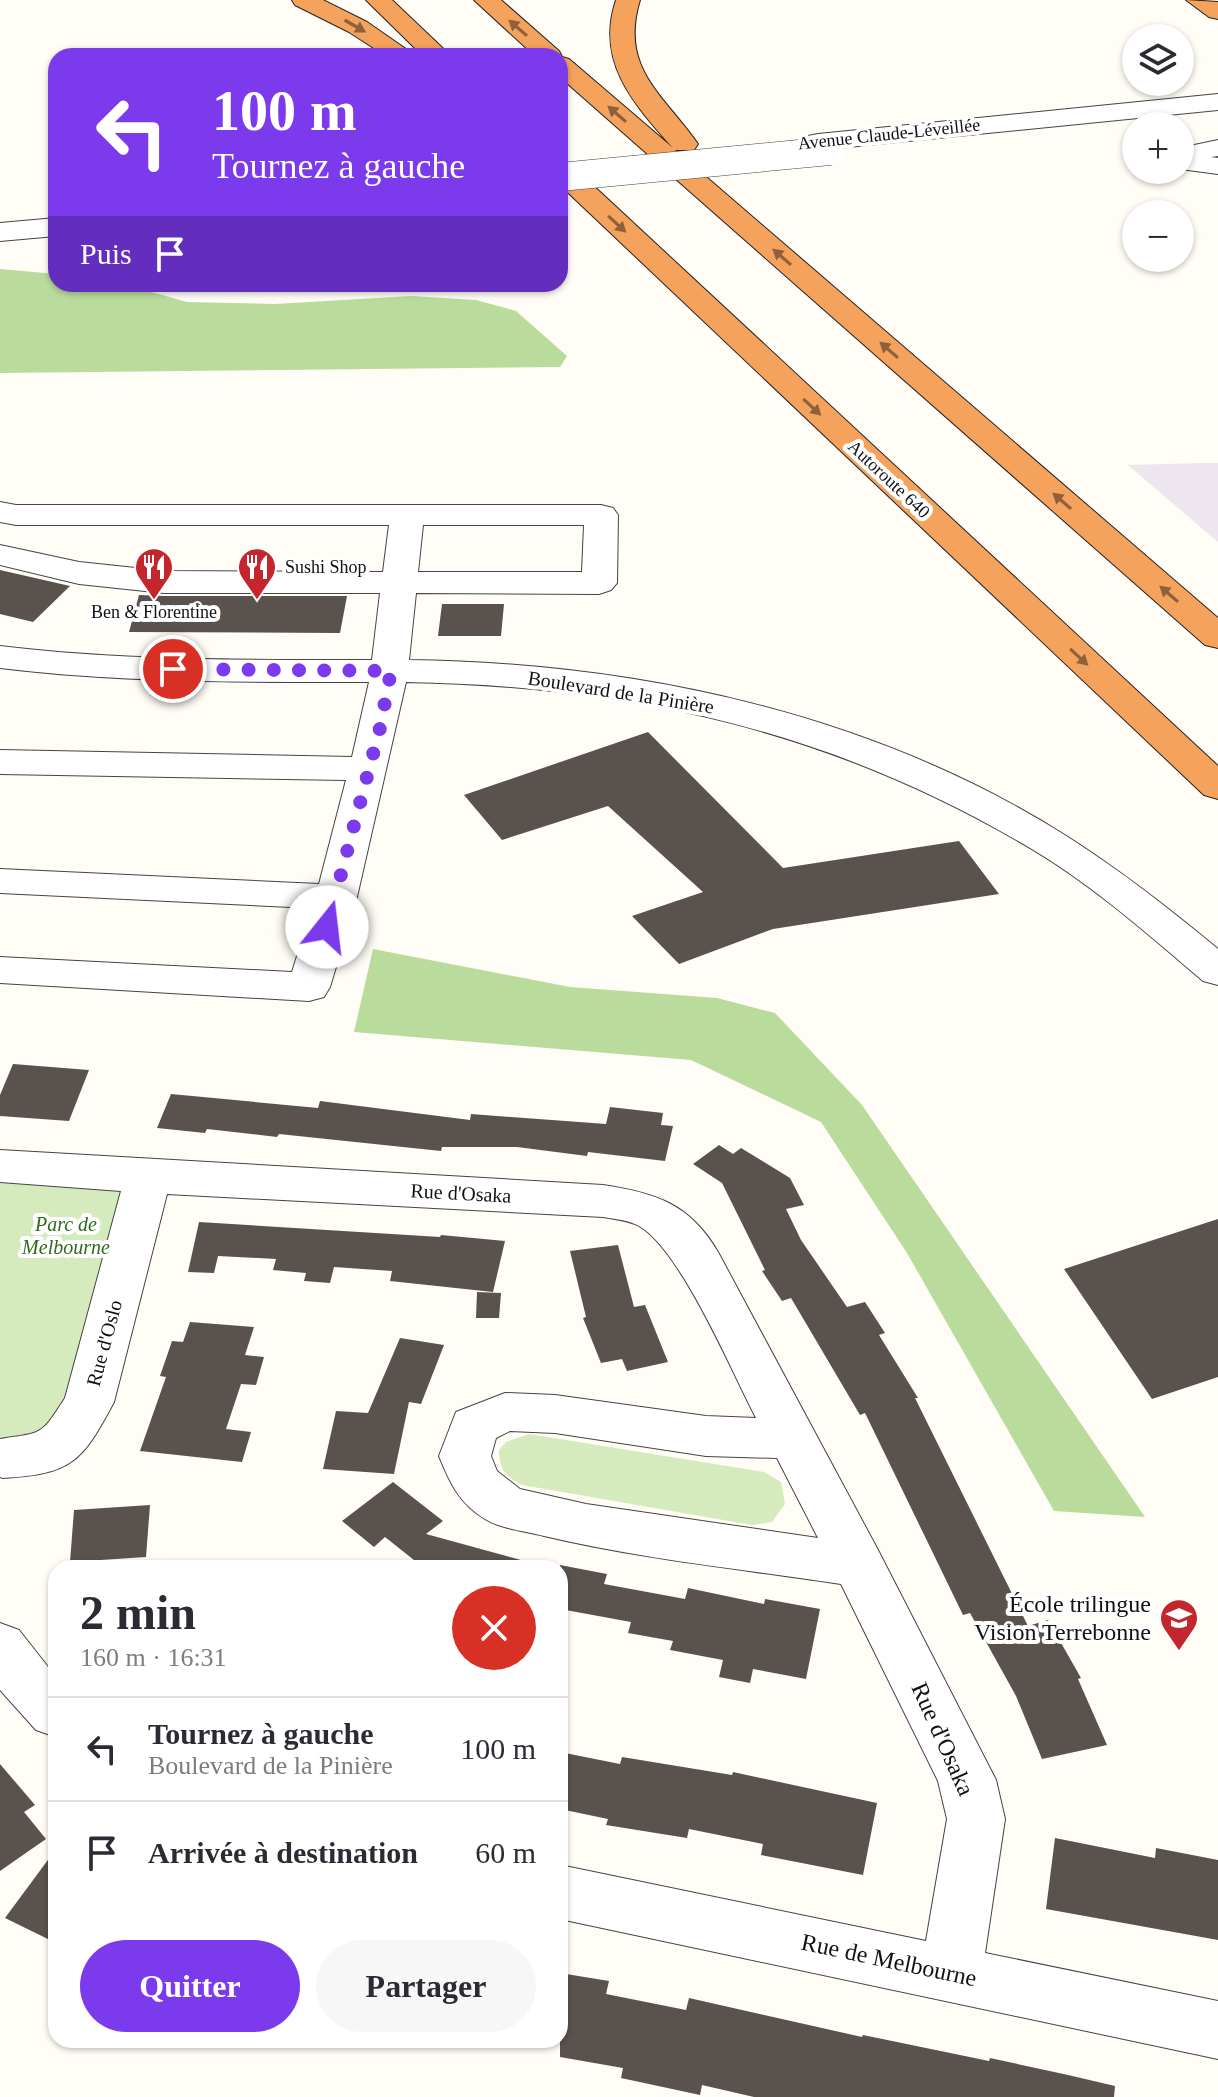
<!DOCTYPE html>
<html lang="fr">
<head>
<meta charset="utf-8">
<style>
	body { margin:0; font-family:Georgia,serif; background:#f7f7f7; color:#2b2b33; height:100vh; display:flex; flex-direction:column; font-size:30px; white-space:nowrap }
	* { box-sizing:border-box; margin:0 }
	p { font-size:26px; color:#7c7c81 }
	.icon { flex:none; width:44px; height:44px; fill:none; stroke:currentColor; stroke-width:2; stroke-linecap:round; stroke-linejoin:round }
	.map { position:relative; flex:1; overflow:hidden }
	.drawer { position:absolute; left:48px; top:1560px; width:520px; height:488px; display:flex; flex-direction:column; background:#fff; border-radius:24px; box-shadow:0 2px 6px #0004 }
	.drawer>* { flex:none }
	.hud { position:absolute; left:48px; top:48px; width:520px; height:244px; border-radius:24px; box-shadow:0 2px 6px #0004; background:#7c3aed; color:#fff; overflow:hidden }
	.controls { position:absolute; left:1122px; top:24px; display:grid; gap:16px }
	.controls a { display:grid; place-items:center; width:72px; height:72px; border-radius:50%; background:#fff; box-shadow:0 2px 6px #0004; font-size:40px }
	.pin { position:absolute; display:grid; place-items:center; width:68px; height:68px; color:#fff; margin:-34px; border:4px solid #fff; border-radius:50%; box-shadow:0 2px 8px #0007 }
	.me { position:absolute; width:88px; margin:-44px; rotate:16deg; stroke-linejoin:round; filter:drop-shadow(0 0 6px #0008) }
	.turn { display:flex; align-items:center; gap:28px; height:168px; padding:0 32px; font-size:36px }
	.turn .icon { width:104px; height:104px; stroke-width:2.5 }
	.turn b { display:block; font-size:56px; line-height:68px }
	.then { display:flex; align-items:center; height:76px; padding:0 32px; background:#0003; gap:16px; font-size:30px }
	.round { display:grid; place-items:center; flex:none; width:84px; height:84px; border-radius:42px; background:#f7f7f7 }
	.summary { display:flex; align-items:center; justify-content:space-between; height:136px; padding:0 32px }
	h1 { font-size:48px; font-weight:700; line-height:60px }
	.primary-button { display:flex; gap:16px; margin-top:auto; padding:16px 32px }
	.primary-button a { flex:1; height:92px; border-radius:48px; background:#7c3aed; color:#fff; font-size:32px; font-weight:700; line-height:92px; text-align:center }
	.primary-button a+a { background:#f7f7f7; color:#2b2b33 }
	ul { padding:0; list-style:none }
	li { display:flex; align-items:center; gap:24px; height:104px; padding:0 32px; border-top:2px solid #e1e1e2 }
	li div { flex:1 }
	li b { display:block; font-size:30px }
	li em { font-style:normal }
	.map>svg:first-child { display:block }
	.industrial { fill:#eee6ef }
	.green { fill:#d5ebbd }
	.forest { fill:#b9dc9c }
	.building { fill:#5a524d }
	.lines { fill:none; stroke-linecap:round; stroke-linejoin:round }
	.minor-casing { stroke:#444; stroke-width:2 }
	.highway-casing { stroke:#222; stroke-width:2 }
	.minor { fill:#fff; fill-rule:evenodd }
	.highway { fill:#f5a25d; fill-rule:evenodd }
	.minor-bridge-casing { stroke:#444; stroke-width:29; stroke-linecap:butt }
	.minor-bridge { stroke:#fff; stroke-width:28 }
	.oneway { fill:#8e613b }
	.route { stroke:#7c3aed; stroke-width:14; stroke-dasharray:0 25.2 }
	.labels { text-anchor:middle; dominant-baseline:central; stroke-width:8; stroke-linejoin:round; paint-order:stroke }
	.far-street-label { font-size:18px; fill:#111; stroke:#fff }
	.far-poi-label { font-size:18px; fill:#111; stroke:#fff; text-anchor:start }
	.street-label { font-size:20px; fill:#111; stroke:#fff }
	.park-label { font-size:20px; font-style:italic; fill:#2f6b1f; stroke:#fff }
	.near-poi-label { font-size:24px; fill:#111; stroke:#fff; text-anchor:end }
	.near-street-label { font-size:24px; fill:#111; stroke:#fff }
</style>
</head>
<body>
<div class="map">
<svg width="1218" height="2097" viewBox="0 0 1218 2097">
	<rect width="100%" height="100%" fill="#fffdf5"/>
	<!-- industrial -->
	<path class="industrial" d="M1218 463V542L1128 465 1201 463Z"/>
	<!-- green -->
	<g class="green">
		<path d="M0 1166 148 1177 89 1402 0 1458Z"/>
		<path d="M529 1434 764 1472 781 1482 785 1504 772 1522 752 1525 522 1485C505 1476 499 1469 499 1450L506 1442Z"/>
	</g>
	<!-- forest -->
	<g class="forest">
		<path d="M0 269 56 274V284H123L187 302 275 304 411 296 476 300 516 311 567 356 560 367 0 373Z"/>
		<path d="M373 949 570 987 717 998 775 1013 862 1105 1145 1517 1054 1511 907 1253 821 1122 691 1060 354 1032Z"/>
	</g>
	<!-- building -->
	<g class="building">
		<path d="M0 570 70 586 33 622 0 614Z"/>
		<path d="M139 595 164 596H347L340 633 129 632Z"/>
		<path d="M442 604H504L501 636H438Z"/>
		<path d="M648 732 783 868 959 841 999 894 773 929 679 964 632 916 703 892 608 806 502 840 464 795Z"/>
		<path d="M13 1064 89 1070 69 1121 0 1116V1095Z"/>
		<path d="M171 1094 318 1108 320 1101 470 1120 471 1114 606 1124 610 1107 663 1113 661 1125 673 1126 665 1161 588 1152 587 1156 517 1147H442L441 1151 279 1134 277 1137 207 1129 205 1133 157 1128Z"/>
		<path d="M719 1145 733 1154 741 1148 790 1178 804 1205 786 1209 801 1240 847 1307 865 1302 885 1333 879 1335 918 1398H915L1028 1626 1048 1620 1081 1678 1078 1679 1107 1745 1042 1759 1016 1696 970 1613 963 1615 865 1413 860 1415 791 1298 782 1301 762 1271 765 1270 722 1183 693 1164Z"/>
		<path d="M1218 1219V1377L1152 1399 1064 1269Z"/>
		<path d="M199 1222 440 1237 441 1235 505 1241 493 1292 390 1281 392 1271 334 1267 330 1283 304 1281 306 1273 273 1270 276 1259 218 1256 214 1273 188 1272Z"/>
		<path d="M618 1245 634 1307 645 1305 668 1362 627 1371 622 1359 601 1363 583 1318 586 1317 570 1251Z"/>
		<path d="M477 1292 501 1293 499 1318H476Z"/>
		<path d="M190 1322 254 1327 245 1355 264 1357 256 1385 241 1384 226 1429 251 1432 242 1462 140 1451 166 1377 160 1376 172 1341 183 1342Z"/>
		<path d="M400 1338 444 1345 421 1404 409 1402 394 1474 323 1469 336 1411 368 1413Z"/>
		<path d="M393 1482 443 1521 426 1534 521 1560 520 1568H424L385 1537 374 1547 342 1521Z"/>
		<path d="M150 1505 146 1557 70 1562 74 1510Z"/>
		<path d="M560 1565 607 1574 604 1584 685 1599 688 1588 764 1604 765 1599 820 1609 806 1679 753 1669 750 1683 719 1677 723 1660 670 1650 673 1641 628 1633 631 1622 560 1609Z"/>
		<path d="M560 1752 620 1764 622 1757 732 1775 733 1772 877 1803 863 1875 761 1855 763 1844 689 1829 687 1838 606 1825 608 1819 560 1809Z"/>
		<path d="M0 1764 35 1805 24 1812 46 1839 0 1871Z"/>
		<path d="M1055 1838 1155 1858 1156 1848 1218 1860V1940L1046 1909Z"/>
		<path d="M56 1849V1943L5 1918Z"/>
		<path d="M560 1973 609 1981 606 1994 686 2010 689 1998 862 2037 863 2035 989 2061 990 2058 1068 2075 1115 2086 1114 2097H754L702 2085 700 2095 621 2078 623 2068 560 2057Z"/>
	</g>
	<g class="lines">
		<!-- minor casing -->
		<g class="minor-casing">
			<g id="minor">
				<path d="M1218 94V110L818 150 808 148 804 142 808 136 818 134Z"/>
				<path d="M1218 140V156L1211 157 1218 158V174L1180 169V148Z"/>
				<path d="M56 218V236L0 241V223Z"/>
				<path d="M0 502 16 505H601L613 508 618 515 617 583 611 590 599 594 416 593 409 660C637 663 873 713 1068 837 1121 871 1170 909 1218 949V985L1203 981C1149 935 1096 888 1035 851 837 732 637 686 406 682L357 897 330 987 324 997 309 1001 0 983V957L292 972 312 908 0 893V869L319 884 346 780 0 774V750L352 757 369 682C246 682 123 683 0 668V646C124 661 247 660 372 660L380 593H164L79 584 0 565V545L79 562 164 571 383 572 389 525H16L0 522ZM423 525H584L582 572H418Z"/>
				<path d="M0 1150 603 1185C656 1193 690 1204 718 1252L878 1550 996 1780 1005 1819 985 1953 1218 2001V2059L560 1919V1865L926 1941 947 1819 938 1781 841 1584C742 1569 641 1559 544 1536 525 1531 501 1529 485 1519 459 1503 450 1483 439 1456L456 1412 505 1393 555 1395 706 1416 756 1418C732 1372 681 1250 639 1226 628 1220 615 1219 603 1217L167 1194 114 1402C82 1462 72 1474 3 1478L0 1477V1439C43 1432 40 1437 65 1398L121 1191 0 1182ZM510 1431 555 1433 706 1456 777 1458 818 1538 586 1504 520 1489 497 1471 491 1456 496 1438Z"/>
				<path d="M0 1623 19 1630 56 1677V1737L36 1730 0 1690Z"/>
			</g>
		</g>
		<!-- highway casing -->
		<g class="highway-casing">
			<g id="highway">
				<path d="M292 0H323L367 22 416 56H386L349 32 295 5Z"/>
				<path d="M366 0H392L451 56H423Z"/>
				<path d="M474 0H501L559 51 562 57 569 59 673 148C634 104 595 62 616 0H640C619 68 663 94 698 144L694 150H675L1218 618V648L1205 645 560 77V56H535Z"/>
				<path d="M1186 0 1218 2V19L1209 17Z"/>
				<path d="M560 162 570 164 1218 766V799L1204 795 560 185Z"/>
			</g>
		</g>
		<!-- minor -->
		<use href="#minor" class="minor"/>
		<!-- highway -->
		<use href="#highway" class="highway"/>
		<!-- minor-bridge casing -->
		<g class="minor-bridge-casing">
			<path id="minor-bridge" d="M560 177 830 151"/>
		</g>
		<!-- minor-bridge -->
		<use href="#minor-bridge" class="minor-bridge"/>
	</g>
	<!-- one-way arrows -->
	<defs><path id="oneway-solid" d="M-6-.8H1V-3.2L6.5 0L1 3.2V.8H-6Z" transform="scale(2)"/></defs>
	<g class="oneway">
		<use href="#oneway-solid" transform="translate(355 26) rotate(30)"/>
		<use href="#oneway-solid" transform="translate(518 28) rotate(-139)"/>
		<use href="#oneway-solid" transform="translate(617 114) rotate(-139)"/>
		<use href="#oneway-solid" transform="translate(617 224) rotate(43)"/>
		<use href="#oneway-solid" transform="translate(782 257) rotate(-139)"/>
		<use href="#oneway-solid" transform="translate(889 350) rotate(-139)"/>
		<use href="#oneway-solid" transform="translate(812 407) rotate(43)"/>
		<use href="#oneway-solid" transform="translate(1062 501) rotate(-139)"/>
		<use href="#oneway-solid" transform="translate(1169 594) rotate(-139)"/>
		<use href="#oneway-solid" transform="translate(1079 657) rotate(43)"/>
	</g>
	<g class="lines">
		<!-- route -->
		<path class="route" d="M173 669 391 671 380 728 327 927"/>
	</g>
	<!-- icons -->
	<defs>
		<g id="restaurant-pin" transform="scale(2)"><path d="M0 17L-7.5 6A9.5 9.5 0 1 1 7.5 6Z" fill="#c4262e" stroke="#fff"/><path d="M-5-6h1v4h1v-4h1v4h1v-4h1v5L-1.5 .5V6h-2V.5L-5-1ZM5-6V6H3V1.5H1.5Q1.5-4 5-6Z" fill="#fff"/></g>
		<g id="school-pin" transform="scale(2)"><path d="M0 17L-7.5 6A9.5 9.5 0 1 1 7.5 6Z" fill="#c4262e" stroke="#fff"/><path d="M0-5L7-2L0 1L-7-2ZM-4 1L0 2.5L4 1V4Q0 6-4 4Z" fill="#fff"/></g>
	</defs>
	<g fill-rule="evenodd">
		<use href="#restaurant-pin" x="154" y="567"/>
		<use href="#restaurant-pin" x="257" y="567"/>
		<use href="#school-pin" x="1179" y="1618"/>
	</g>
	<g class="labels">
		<!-- far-street labels -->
		<g class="far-street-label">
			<text transform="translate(889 134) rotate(-6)">Avenue Claude-Léveillée</text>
			<text transform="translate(889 479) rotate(43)">Autoroute 640</text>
		</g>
		<!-- far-poi labels -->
		<g class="far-poi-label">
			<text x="285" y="567">Sushi Shop</text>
			<text x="154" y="612" text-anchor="middle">Ben &amp; Florentine</text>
		</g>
		<!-- street labels -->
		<g class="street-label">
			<text transform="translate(621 692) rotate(9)">Boulevard de la Pinière</text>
			<text transform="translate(461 1193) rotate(3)">Rue d'Osaka</text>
			<text transform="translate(104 1343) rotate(-75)">Rue d'Oslo</text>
		</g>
		<!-- park labels -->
		<g class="park-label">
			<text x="66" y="1224">Parc de<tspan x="66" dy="23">Melbourne</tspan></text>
		</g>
		<!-- near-poi labels -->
		<g class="near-poi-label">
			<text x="1151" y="1604">École trilingue<tspan x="1151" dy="28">Vision Terrebonne</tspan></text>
		</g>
		<!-- near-street labels -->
		<g class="near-street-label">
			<text transform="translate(943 1739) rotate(66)">Rue d'Osaka</text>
			<text transform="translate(889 1960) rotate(12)">Rue de Melbourne</text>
		</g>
	</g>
</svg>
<div class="controls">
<a><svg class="icon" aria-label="layers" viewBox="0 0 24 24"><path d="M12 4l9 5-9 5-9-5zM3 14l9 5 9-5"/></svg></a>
<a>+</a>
<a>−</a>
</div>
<div class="pin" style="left:173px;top:669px;background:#d93025"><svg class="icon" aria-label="arrive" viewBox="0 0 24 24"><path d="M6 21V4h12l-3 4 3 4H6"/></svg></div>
<svg class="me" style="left:327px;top:927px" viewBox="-20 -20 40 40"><circle r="19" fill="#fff"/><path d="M0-13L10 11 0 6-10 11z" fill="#7c3aed"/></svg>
<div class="hud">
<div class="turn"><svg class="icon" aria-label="left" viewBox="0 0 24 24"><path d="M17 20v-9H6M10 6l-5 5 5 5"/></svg><div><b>100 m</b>Tournez à gauche</div></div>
<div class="then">Puis<svg class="icon" aria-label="arrive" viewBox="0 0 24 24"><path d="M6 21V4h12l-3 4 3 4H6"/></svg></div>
</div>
<section class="drawer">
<div class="summary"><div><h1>2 min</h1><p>160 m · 16:31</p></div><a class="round" style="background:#d93025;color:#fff"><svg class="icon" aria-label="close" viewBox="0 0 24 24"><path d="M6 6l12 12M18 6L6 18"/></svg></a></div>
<ul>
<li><svg class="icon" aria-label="left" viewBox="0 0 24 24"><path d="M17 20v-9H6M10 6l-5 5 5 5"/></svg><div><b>Tournez à gauche</b><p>Boulevard de la Pinière</p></div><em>100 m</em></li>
<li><svg class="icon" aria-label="arrive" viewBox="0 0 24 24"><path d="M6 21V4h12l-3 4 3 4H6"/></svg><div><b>Arrivée à destination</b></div><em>60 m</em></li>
</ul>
<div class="primary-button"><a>Quitter</a><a>Partager</a></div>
</section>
</div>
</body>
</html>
